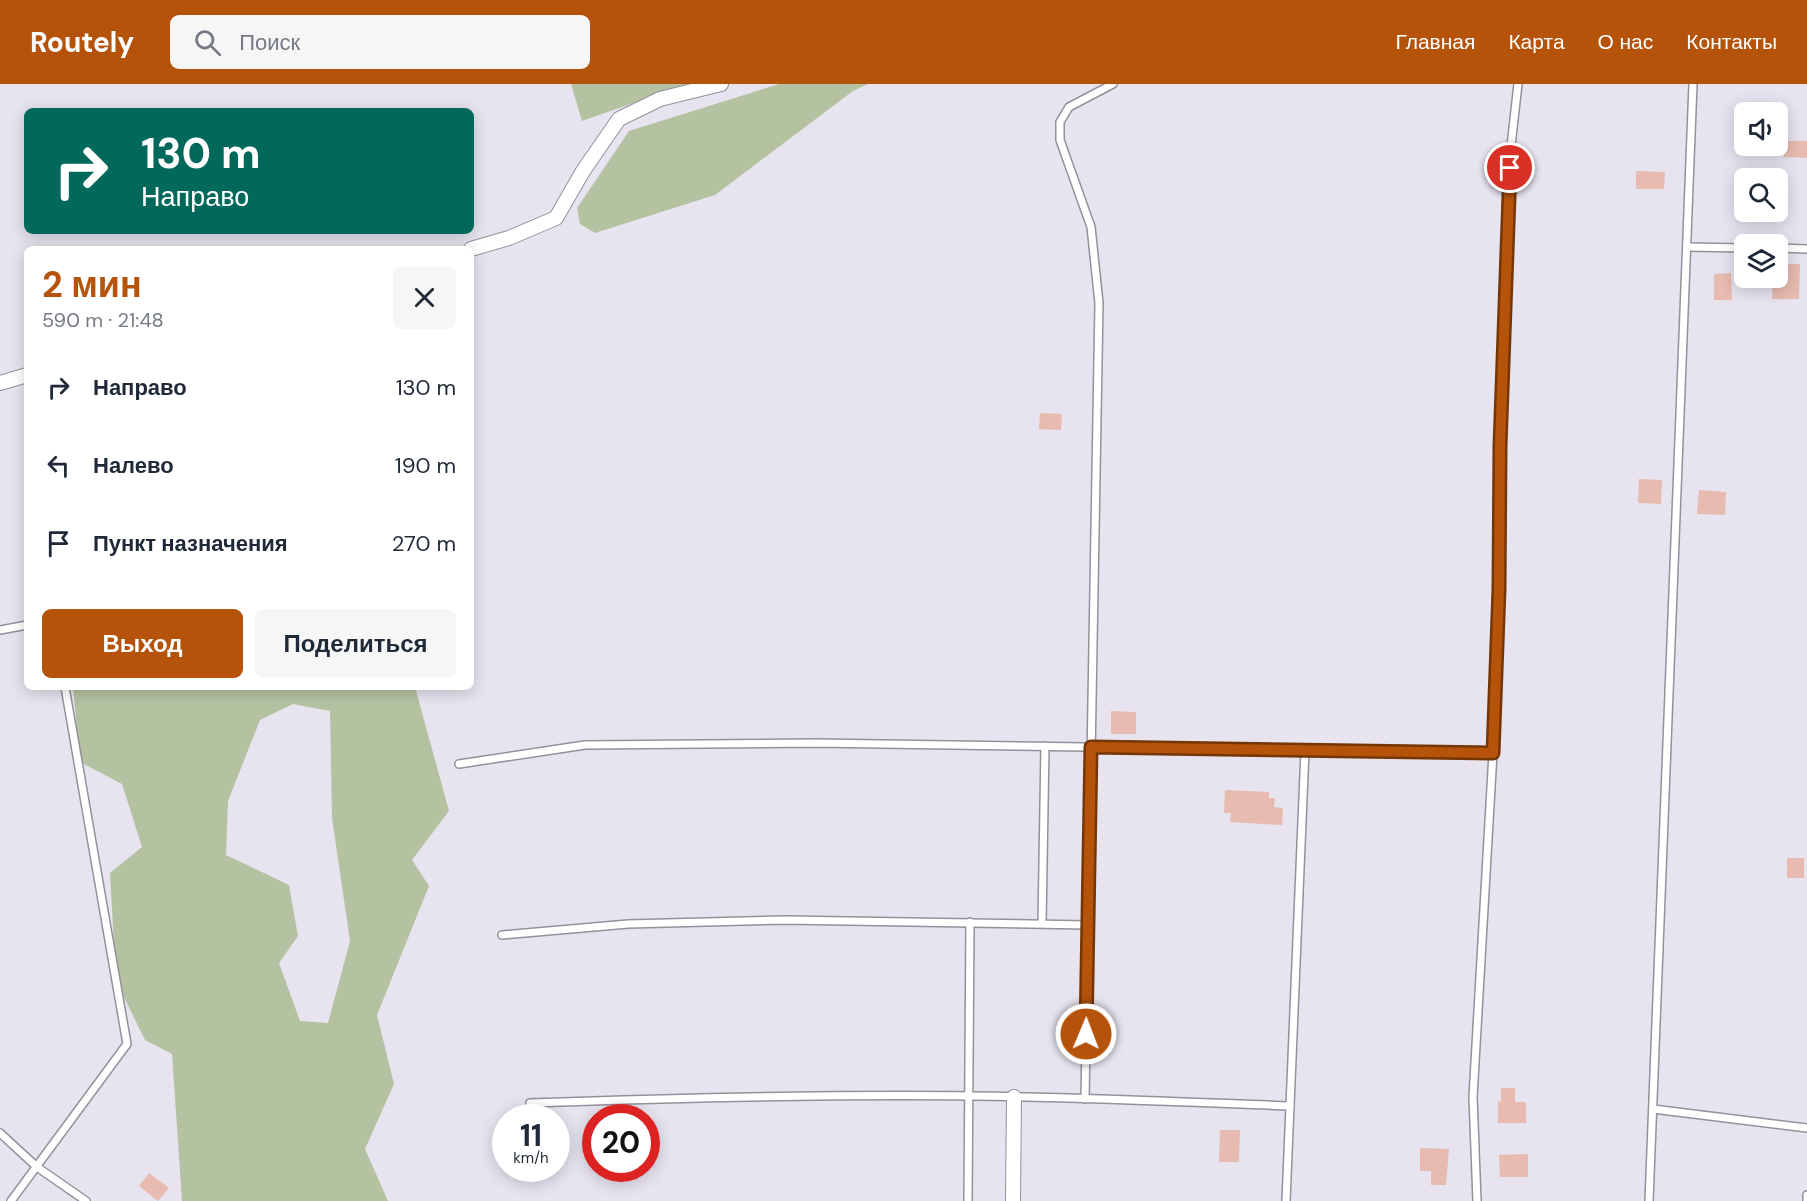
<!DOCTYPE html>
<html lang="ru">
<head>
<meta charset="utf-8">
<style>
	body { margin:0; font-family:"DM Sans",sans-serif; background:#f6f6f7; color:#1f2937; height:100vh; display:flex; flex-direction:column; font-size:22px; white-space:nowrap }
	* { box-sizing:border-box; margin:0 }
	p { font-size:20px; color:#747a83 }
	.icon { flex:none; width:33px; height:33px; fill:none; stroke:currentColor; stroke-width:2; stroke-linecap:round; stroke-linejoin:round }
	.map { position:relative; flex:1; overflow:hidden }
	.panel { position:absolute; left:24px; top:162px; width:450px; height:444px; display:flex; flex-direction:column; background:#fff; border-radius:9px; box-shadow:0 3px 15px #0003 }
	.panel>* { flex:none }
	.hud { position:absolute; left:24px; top:24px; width:450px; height:126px; border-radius:9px; box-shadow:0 3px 15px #0003; background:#00695c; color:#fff; overflow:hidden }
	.tools { position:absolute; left:1734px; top:18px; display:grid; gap:12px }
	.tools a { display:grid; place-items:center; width:54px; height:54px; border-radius:9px; background:#fff; box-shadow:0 3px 15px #0003; font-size:30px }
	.speed { position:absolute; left:492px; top:1020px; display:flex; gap:12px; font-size:30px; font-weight:700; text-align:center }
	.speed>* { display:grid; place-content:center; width:78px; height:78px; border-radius:50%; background:#fff; box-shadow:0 3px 15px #0003; line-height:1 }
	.speed small { font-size:15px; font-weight:400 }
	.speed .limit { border:9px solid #d22; background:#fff; color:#111 }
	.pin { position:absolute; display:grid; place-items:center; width:51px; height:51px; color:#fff; margin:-26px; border:3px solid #fff; border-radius:50%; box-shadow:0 2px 6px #0007 }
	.me { position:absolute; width:66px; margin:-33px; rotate:1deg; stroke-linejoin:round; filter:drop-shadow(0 0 4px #0008) }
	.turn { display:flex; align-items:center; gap:21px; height:126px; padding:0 18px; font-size:27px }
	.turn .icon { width:78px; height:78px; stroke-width:2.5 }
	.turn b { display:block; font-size:42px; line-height:51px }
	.round { display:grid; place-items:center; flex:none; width:63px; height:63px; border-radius:9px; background:#f6f6f7 }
	.headline { display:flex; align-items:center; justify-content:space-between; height:102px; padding:0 18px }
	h1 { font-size:36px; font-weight:700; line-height:45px; color:#b45309 }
	.action { display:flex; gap:12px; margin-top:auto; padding:12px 18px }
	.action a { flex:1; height:69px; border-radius:9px; background:#b45309; color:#fff; font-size:24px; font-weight:700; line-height:69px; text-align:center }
	.action a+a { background:#f6f6f7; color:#1f2937 }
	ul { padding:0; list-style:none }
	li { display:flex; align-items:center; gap:18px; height:78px; padding:0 18px }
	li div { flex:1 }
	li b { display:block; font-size:22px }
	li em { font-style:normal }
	header { display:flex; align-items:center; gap:36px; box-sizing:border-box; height:84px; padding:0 30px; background:#b45309; color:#fff }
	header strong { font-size:28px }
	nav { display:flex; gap:33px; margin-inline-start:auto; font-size:21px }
	.search { width:420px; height:54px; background:#f6f6f7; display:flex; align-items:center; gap:15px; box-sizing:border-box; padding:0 21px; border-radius:9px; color:#747a83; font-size:22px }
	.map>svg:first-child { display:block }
	.green { fill:#b4c2a1; fill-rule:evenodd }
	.building { fill:#e7bbaf }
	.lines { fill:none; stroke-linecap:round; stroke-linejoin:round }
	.service-casing { stroke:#93919b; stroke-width:10 }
	.minor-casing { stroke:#93919b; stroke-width:16 }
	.service { stroke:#fff; stroke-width:7 }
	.minor { stroke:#fff; stroke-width:14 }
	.route-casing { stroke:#753606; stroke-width:15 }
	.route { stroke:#b45309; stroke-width:10 }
</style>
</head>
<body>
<header>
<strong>Routely</strong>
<div class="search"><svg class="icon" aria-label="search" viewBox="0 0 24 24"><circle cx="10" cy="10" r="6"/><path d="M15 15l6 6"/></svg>Поиск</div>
<nav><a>Главная</a><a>Карта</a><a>О нас</a><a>Контакты</a></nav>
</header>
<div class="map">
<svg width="1807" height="1117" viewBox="0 0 1807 1117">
	<rect width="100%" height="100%" fill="#e7e4f0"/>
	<!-- green -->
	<g class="green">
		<path d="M571 0H688L582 37Z"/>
		<path d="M779 0H868L853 7 715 111 595 149 580 140 577 124 629 47Z"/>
		<path d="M73 603H415L449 727 412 776 429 802 377 931 394 1000 365 1065 388 1117H182L172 970 145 956 116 897 110 789 142 763 122 700 80 678ZM293 620 330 627 332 734 350 857 328 939 300 937 279 879 298 852 289 801 226 771 228 717 260 636Z"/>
	</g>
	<!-- building -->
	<g class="building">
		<path d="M1784 57H1807V74L1784 73Z"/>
		<path d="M1636 87 1665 88 1664 105H1636Z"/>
		<path d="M1780 180H1800L1799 215H1772L1773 194H1778Z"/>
		<path d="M1731 189 1732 216H1714V190Z"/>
		<path d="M1040 329 1062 330 1061 346 1039 345Z"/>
		<path d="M1639 395 1662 396 1661 420 1638 419Z"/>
		<path d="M1699 406 1726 408 1725 431 1697 430Z"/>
		<path d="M1111 627 1136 628V650H1111Z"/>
		<path d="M1225 706 1269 708V714H1275L1274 723 1283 724 1282 741 1230 738 1231 729H1224Z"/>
		<rect x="1787" y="774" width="17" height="20"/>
		<path d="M1501 1004H1515V1018H1526V1039H1498V1017L1501 1018Z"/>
		<path d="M1220 1046H1240L1239 1078H1219Z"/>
		<path d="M1420 1064 1449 1065 1446 1101H1431V1087H1420Z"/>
		<path d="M1528 1070V1093H1500L1499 1071Z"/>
		<path d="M149 1089 169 1104 158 1117 139 1102Z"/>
	</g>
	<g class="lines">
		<!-- service casing -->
		<g class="service-casing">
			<g id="service">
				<path d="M1687 163 1744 164"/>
				<path d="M1778 164 1807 165"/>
				<path d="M0 546 27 541"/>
				<path d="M459 680 585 661 815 659 1493 669"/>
				<path d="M1042 839 1045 662"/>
				<path d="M502 851 628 840 785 836 1088 841"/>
				<path d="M1085 1015 1099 219 1091 143 1060 56V38L1069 23 1113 0"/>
				<path d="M530 1019C677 1014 824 1010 971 1012 1077 1013 1184 1018 1290 1022"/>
				<path d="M1653 1025 1807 1044"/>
				<path d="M0 1049 37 1083 86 1117"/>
				<path d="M11 1117 127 960 65 603"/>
				<path d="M968 1117 970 838"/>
				<path d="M1286 1117 1305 666"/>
				<path d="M1477 1117 1473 1013 1493 669 1499 505 1500 362 1511 62 1518 0"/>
				<path d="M1649 1117 1693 0"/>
				<path d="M1807 1117V1111"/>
			</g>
		</g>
		<!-- minor casing -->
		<g class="minor-casing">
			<g id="minor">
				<path d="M471 165 509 154 556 134 583 87 619 35 660 15 721 0"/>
				<path d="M0 299 27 291"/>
				<path d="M1013 1117 1014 1013"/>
			</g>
		</g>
		<!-- service -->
		<use href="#service" class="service"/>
		<!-- minor -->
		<use href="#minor" class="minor"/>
	</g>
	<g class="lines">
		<!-- route casing -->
		<g class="route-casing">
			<path id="route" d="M1086 950 1091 663 1493 669 1499 505 1500 362 1510 84"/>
		</g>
		<!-- route -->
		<use href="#route" class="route"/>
	</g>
</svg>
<div class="tools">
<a><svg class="icon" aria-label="sound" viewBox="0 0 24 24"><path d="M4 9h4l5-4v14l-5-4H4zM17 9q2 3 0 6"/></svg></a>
<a><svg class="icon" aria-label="search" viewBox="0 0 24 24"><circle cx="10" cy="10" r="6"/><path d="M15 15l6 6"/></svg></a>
<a><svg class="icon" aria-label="layers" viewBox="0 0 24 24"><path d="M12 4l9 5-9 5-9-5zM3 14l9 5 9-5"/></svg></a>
</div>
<div class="speed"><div>11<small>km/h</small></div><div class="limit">20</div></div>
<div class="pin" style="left:1510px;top:84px;background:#d93025"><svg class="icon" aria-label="arrive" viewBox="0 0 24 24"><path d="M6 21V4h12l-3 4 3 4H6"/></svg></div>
<svg class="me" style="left:1086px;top:950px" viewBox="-20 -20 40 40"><circle r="17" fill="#b45309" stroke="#fff" stroke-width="3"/><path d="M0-11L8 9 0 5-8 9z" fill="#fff"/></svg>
<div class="hud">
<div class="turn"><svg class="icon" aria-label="right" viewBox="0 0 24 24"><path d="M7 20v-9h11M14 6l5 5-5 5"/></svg><div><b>130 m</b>Направо</div></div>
</div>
<section class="panel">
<div class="headline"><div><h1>2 мин</h1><p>590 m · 21:48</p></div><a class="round"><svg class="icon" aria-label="close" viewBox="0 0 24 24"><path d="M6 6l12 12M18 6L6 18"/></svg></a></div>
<ul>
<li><svg class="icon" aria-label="right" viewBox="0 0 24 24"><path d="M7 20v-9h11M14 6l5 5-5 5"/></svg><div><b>Направо</b></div><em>130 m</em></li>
<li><svg class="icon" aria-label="left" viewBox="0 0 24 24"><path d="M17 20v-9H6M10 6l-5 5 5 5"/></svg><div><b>Налево</b></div><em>190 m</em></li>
<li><svg class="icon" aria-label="arrive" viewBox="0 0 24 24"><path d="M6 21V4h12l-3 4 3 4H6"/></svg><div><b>Пункт назначения</b></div><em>270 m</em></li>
</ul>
<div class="action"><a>Выход</a><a>Поделиться</a></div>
</section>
</div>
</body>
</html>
